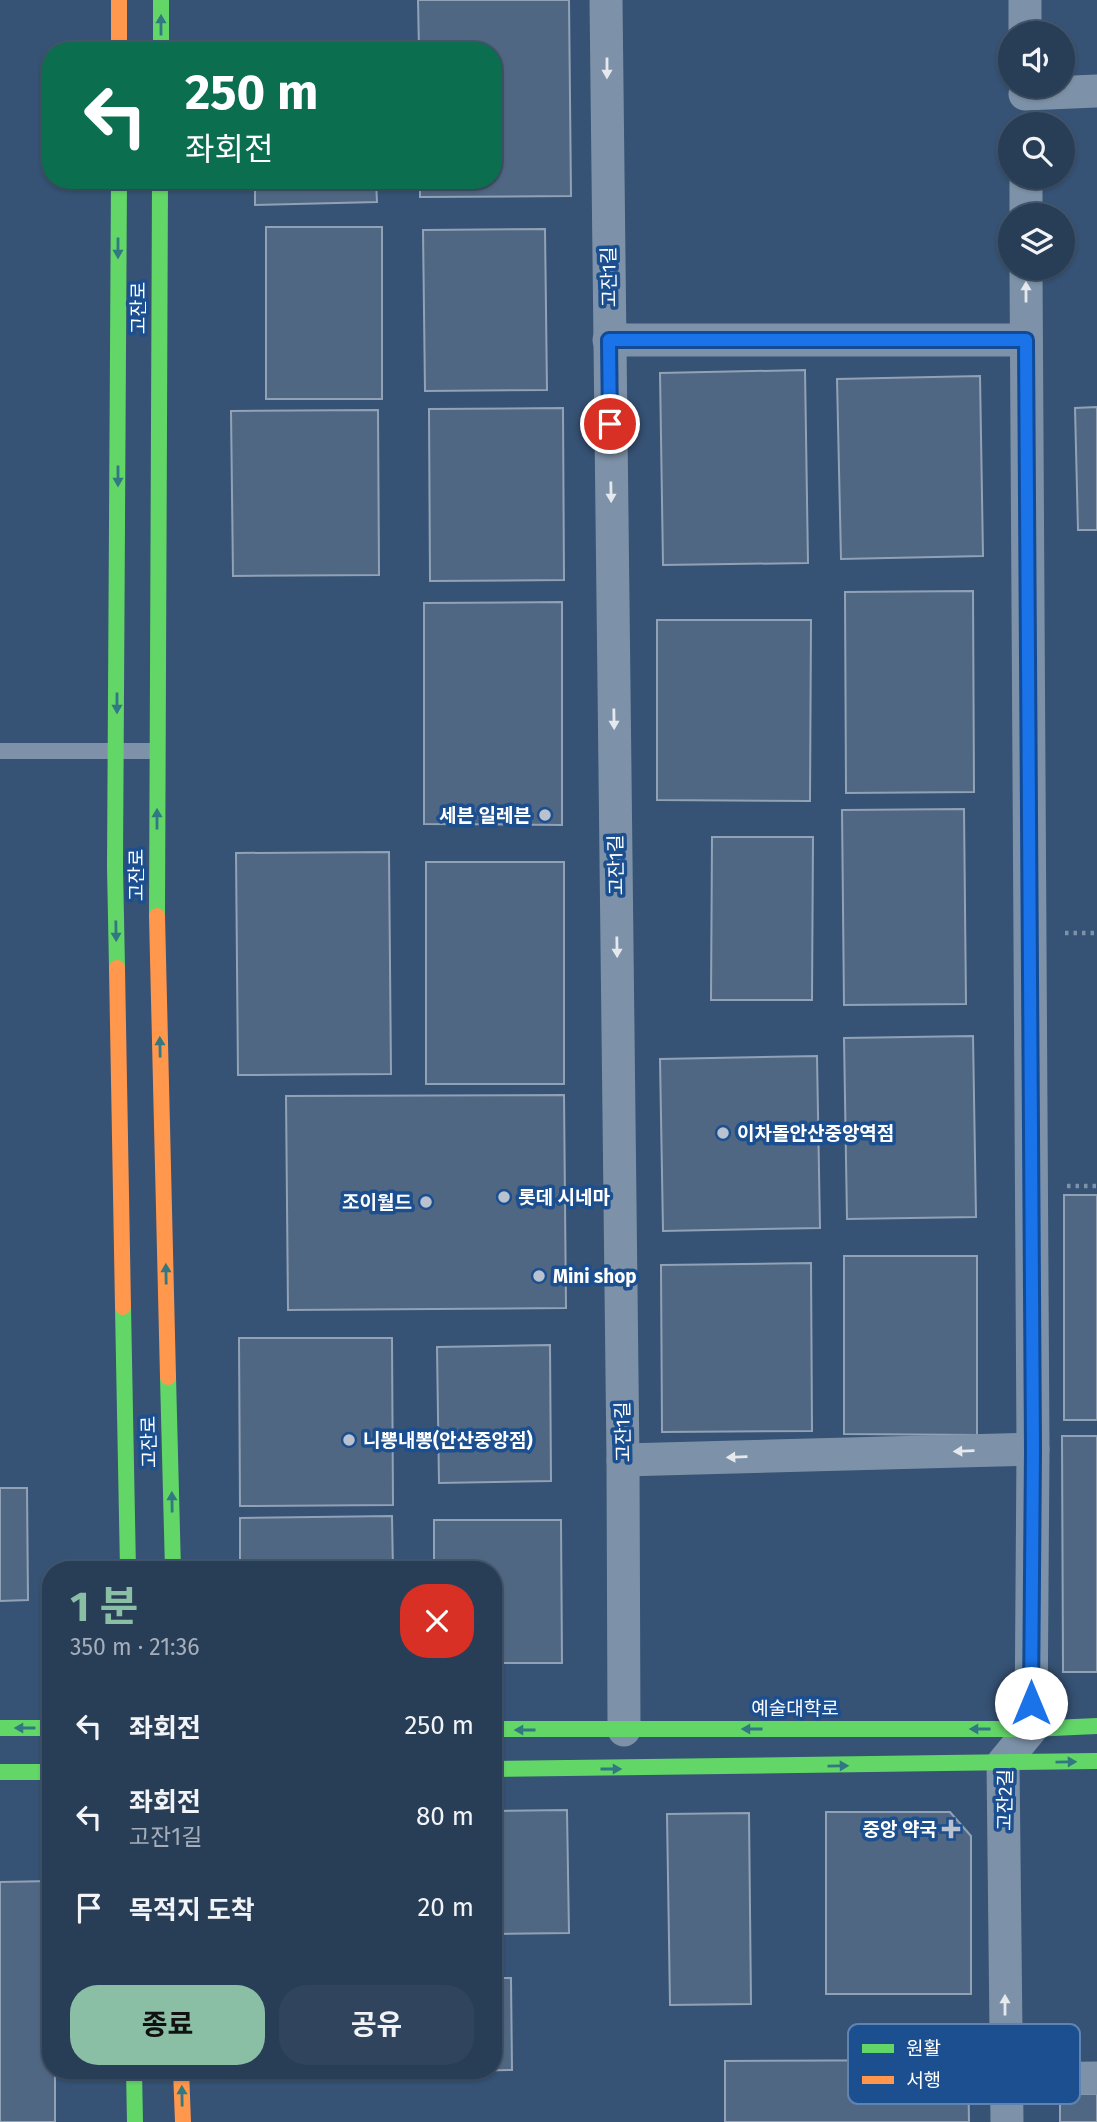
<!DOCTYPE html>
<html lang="ko">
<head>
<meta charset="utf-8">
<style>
	body { margin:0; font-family:"Fira Sans","Noto Sans KR",sans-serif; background:#30455d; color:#f1f3f6; height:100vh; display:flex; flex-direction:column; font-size:26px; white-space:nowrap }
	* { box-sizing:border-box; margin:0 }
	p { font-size:23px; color:#a5aeba }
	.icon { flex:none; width:38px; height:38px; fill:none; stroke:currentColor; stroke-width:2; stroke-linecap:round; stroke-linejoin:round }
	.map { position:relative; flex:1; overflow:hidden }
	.details { position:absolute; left:42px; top:1561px; width:460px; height:518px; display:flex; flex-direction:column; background:#283e57; border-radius:28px; box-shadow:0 2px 5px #0004,0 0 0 2px #44576d }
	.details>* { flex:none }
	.banner { position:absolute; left:42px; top:42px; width:460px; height:147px; border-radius:28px; box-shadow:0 2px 5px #0004,0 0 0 2px #44576d; background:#0b6e4f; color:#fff; overflow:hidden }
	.tools { position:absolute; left:998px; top:21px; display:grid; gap:14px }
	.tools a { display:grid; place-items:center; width:77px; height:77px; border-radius:50%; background:#283e57; box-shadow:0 2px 5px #0004,0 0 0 2px #44576d; font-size:35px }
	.pin { position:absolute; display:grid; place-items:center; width:60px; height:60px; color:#fff; margin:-30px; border:4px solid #fff; border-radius:50%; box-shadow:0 2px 7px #0007 }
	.me { position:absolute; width:77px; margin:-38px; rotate:0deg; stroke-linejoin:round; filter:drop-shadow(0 0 5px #0008) }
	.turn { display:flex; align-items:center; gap:24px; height:147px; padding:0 28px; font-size:32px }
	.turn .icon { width:91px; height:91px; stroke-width:2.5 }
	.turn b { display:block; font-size:49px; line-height:60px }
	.round { display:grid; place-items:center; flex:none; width:74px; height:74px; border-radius:28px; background:#30455d }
	.headline { display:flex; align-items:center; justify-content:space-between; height:119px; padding:0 28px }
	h1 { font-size:42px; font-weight:700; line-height:52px; color:#8abfa5 }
	.cta { display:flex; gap:14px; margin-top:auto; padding:14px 28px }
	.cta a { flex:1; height:80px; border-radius:28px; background:#8abfa5; color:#111; font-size:28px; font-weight:700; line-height:80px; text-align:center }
	.cta a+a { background:#30455d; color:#f1f3f6 }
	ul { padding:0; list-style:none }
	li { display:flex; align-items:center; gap:21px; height:91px; padding:0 28px }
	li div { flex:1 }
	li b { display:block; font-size:26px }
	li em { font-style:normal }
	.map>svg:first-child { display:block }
	.building { fill:#506783; stroke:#92a2b6; stroke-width:2 }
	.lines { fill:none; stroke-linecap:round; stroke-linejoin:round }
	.path { stroke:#7d92a8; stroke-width:4.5; stroke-dasharray:3.5 5; stroke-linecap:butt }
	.lane { stroke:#7d92a8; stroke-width:16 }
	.street { stroke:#7d92a8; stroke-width:33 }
	.fast { stroke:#63d668; stroke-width:16 }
	.slow { stroke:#ff974d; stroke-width:16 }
	.oneway { fill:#317883 }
	.oneway2 { fill:#e5e9ee }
	.route-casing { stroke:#114b97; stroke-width:18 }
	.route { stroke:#1a73e8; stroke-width:12 }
	.poi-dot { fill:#b9c2ce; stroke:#1b4f8f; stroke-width:2.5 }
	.labels { text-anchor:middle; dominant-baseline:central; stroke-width:7; stroke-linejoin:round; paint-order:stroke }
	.street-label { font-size:19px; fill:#fff; stroke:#1b4f8f }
	.poi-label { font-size:19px; font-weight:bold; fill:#fff; stroke:#1b4f8f; text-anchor:start }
	.key { fill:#1b4f8f; stroke:#5f84b1; stroke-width:2 }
	.key-label { font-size:19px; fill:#fff }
</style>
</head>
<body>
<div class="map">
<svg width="1097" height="2122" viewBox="0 0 1097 2122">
	<rect width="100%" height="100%" fill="#365274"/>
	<!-- building -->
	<g class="building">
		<path d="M418 0H569L571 196 420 197V180H494V51H419Z"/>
		<path d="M255 180H376L377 202 255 205Z"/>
		<rect x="266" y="227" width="116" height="172"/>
		<path d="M545 229 547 390 425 391 423 230Z"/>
		<path d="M805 370 808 563 663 565 660 373Z"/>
		<path d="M980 376 983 556 841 559 837 379Z"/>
		<path d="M1097 407V530H1078L1075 408Z"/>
		<path d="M563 408 564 580 430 581 429 409Z"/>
		<path d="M378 410 379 575 233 576 231 411Z"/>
		<path d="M973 591 974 792 846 793 845 592Z"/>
		<path d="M562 602V825L424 824V603Z"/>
		<path d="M657 620H811L810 801 657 800Z"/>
		<path d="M964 809 966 1004 844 1005 842 810Z"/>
		<path d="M712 837H813L812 1000H711Z"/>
		<path d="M389 852 391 1074 238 1075 236 853Z"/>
		<rect x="426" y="862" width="138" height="222"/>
		<path d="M973 1036 976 1217 847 1219 844 1038Z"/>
		<path d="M817 1056 820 1228 663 1231 660 1059Z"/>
		<path d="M564 1095 566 1308 288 1310 286 1096Z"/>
		<rect x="1064" y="1195" width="33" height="225"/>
		<path d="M844 1256H977V1435L844 1434Z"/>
		<path d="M811 1263 812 1431 662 1432 661 1265Z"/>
		<path d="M239 1338H392L393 1505 240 1506Z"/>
		<path d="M550 1345 551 1481 439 1483 437 1347Z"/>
		<path d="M1062 1436H1097V1672H1063Z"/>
		<path d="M0 1488H27L28 1600 0 1601Z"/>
		<path d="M392 1516 393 1570H240V1518Z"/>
		<path d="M434 1520H561L562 1663H494V1570H434Z"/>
		<path d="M567 1810 569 1933 494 1934V1811Z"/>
		<path d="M826 1812H950L971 1836V1994H826Z"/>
		<path d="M749 1813 751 2004 670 2005 667 1814Z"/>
		<path d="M51 1881V2070H55V2122H0V1882Z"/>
		<path d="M494 1978H511L512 2070 250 2075V2070H494Z"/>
		<path d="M968 2060 969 2122H725V2061Z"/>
		<rect x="1060" y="2094" width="37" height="28"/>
	</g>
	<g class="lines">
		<!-- path -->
		<g class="path">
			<path d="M1065 933H1097"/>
			<path d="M1067 1186H1097"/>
		</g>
		<!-- lane -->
		<path class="lane" d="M0 751H157"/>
		<!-- street -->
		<g class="street">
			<path d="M606 0 623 1460 624 1730"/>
			<path d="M1025 0V33"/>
			<path d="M1025 94 1097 91"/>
			<path d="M1026 177V215"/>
			<path d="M609 340H1026"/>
			<path d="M623 1460 1033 1449"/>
			<path d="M1006 2079 1097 2078"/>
			<path d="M1007 2122 1003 1763 1031 1729 1033 1449 1026 268"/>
		</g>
		<!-- fast -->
		<g class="fast">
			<path d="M161 0V51"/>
			<path d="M157 916 160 180"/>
			<path d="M117 968 115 867 119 180"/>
			<path d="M123 1307 128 1570"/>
			<path d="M168 1377 173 1570"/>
			<path d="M0 1728H51"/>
			<path d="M494 1729H1031L1097 1726"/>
			<path d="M494 1769 1097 1761"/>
			<path d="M0 1772H51"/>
			<path d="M134 2070 135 2122"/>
		</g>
		<!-- slow -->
		<g class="slow">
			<path d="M119 0V51"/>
			<path d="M157 916 168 1377"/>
			<path d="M117 968 123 1307"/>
			<path d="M181 2070 183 2122"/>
		</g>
	</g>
	<!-- one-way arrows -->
	<defs><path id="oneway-solid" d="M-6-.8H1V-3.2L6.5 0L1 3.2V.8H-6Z" transform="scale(1.75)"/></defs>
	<g class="oneway">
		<use href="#oneway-solid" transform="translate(161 25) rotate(-90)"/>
		<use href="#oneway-solid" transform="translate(118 248) rotate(90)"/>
		<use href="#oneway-solid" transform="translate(118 476) rotate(90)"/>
		<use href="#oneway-solid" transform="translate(117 703) rotate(90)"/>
		<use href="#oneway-solid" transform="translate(157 819) rotate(-90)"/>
		<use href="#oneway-solid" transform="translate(116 931) rotate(89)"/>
		<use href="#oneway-solid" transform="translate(160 1047) rotate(-91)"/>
		<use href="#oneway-solid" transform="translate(166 1274) rotate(-91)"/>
		<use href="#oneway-solid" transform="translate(172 1502) rotate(-91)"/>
		<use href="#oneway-solid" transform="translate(25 1728) rotate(180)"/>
		<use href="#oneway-solid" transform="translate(752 1729) rotate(180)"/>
		<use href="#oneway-solid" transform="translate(980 1729) rotate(180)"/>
		<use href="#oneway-solid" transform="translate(525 1730) rotate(-180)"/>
		<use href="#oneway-solid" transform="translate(1066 1762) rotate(-1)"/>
		<use href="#oneway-solid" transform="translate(838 1766) rotate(-1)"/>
		<use href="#oneway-solid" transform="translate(611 1769)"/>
		<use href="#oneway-solid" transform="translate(182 2096) rotate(-91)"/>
	</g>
	<g class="oneway2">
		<use href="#oneway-solid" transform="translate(607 68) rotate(90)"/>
		<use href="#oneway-solid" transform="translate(1026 292) rotate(-90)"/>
		<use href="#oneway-solid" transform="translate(611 492) rotate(89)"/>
		<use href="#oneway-solid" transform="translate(614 719) rotate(89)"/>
		<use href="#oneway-solid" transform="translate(617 947) rotate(89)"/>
		<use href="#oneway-solid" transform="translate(964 1451) rotate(178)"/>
		<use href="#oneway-solid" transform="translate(737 1457) rotate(178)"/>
		<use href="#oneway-solid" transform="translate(1005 2005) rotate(-90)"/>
	</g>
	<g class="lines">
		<!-- route casing -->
		<g class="route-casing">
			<path id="route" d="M610 424 609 340H1026L1033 1449 1031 1703"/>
		</g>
		<!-- route -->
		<use href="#route" class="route"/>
	</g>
	<!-- markers -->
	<g class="poi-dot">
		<circle cx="545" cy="815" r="7"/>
		<circle cx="723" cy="1133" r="7"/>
		<circle cx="504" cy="1197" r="7"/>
		<circle cx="426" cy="1202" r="7"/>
		<circle cx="539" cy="1276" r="7"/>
		<circle cx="349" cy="1440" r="7"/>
		<path d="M947.5 1818.5h7v7h7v7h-7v7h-7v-7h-7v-7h7z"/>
	</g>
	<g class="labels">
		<!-- street labels -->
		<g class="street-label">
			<text transform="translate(609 277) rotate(-91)">고잔1길</text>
			<text transform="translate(138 308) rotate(-90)">고잔로</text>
			<text transform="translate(616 865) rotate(-91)">고잔1길</text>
			<text transform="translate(136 875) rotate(-90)">고잔로</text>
			<text transform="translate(623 1432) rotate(-91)">고잔1길</text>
			<text transform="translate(149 1442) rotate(-91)">고잔로</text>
			<text x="795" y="1708">예술대학로</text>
			<text transform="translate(1005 1800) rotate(-89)">고잔2길</text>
		</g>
		<!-- poi labels -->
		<g class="poi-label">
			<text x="531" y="815" text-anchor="end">세븐 일레븐</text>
			<text x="737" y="1133">이차돌안산중앙역점</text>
			<text x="518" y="1197">롯데 시네마</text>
			<text x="412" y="1202" text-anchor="end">조이월드</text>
			<text x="553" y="1276">Mini shop</text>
			<text x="363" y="1440">니뽕내뽕(안산중앙점)</text>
			<text x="937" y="1829" text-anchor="end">중앙 약국</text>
		</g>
	</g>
	<!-- legend -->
	<rect x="848" y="2024" width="232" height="80" rx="10" class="key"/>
	<rect x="862" y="2044" width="32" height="9" fill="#63d668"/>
	<rect x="862" y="2076" width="32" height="8" fill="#ff974d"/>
	<g class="key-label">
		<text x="906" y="2055">원활</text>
		<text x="906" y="2087">서행</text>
	</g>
</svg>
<div class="tools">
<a><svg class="icon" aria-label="sound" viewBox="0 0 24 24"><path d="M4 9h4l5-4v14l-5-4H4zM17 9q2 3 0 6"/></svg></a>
<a><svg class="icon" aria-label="search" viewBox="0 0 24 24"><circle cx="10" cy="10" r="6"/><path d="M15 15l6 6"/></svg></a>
<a><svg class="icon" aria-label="layers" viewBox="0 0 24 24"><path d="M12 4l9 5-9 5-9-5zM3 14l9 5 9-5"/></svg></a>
</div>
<div class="pin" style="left:610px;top:424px;background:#d93025"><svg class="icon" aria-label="arrive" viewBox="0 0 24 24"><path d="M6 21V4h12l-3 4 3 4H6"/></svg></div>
<svg class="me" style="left:1031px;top:1703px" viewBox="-20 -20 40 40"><circle r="19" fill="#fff"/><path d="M0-13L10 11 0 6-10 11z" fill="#1a73e8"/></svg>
<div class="banner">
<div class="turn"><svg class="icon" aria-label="left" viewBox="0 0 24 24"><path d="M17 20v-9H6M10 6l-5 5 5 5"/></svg><div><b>250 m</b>좌회전</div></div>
</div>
<section class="details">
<div class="headline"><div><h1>1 분</h1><p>350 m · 21:36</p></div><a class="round" style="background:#d93025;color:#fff"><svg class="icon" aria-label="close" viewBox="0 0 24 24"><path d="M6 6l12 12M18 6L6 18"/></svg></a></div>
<ul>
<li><svg class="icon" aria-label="left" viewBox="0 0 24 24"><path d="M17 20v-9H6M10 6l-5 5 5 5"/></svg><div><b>좌회전</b></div><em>250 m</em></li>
<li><svg class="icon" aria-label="left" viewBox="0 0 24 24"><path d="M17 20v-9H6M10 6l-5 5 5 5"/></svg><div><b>좌회전</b><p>고잔1길</p></div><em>80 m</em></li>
<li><svg class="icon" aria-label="arrive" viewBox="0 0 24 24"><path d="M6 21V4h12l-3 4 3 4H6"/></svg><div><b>목적지 도착</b></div><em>20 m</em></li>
</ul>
<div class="cta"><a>종료</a><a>공유</a></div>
</section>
</div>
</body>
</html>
